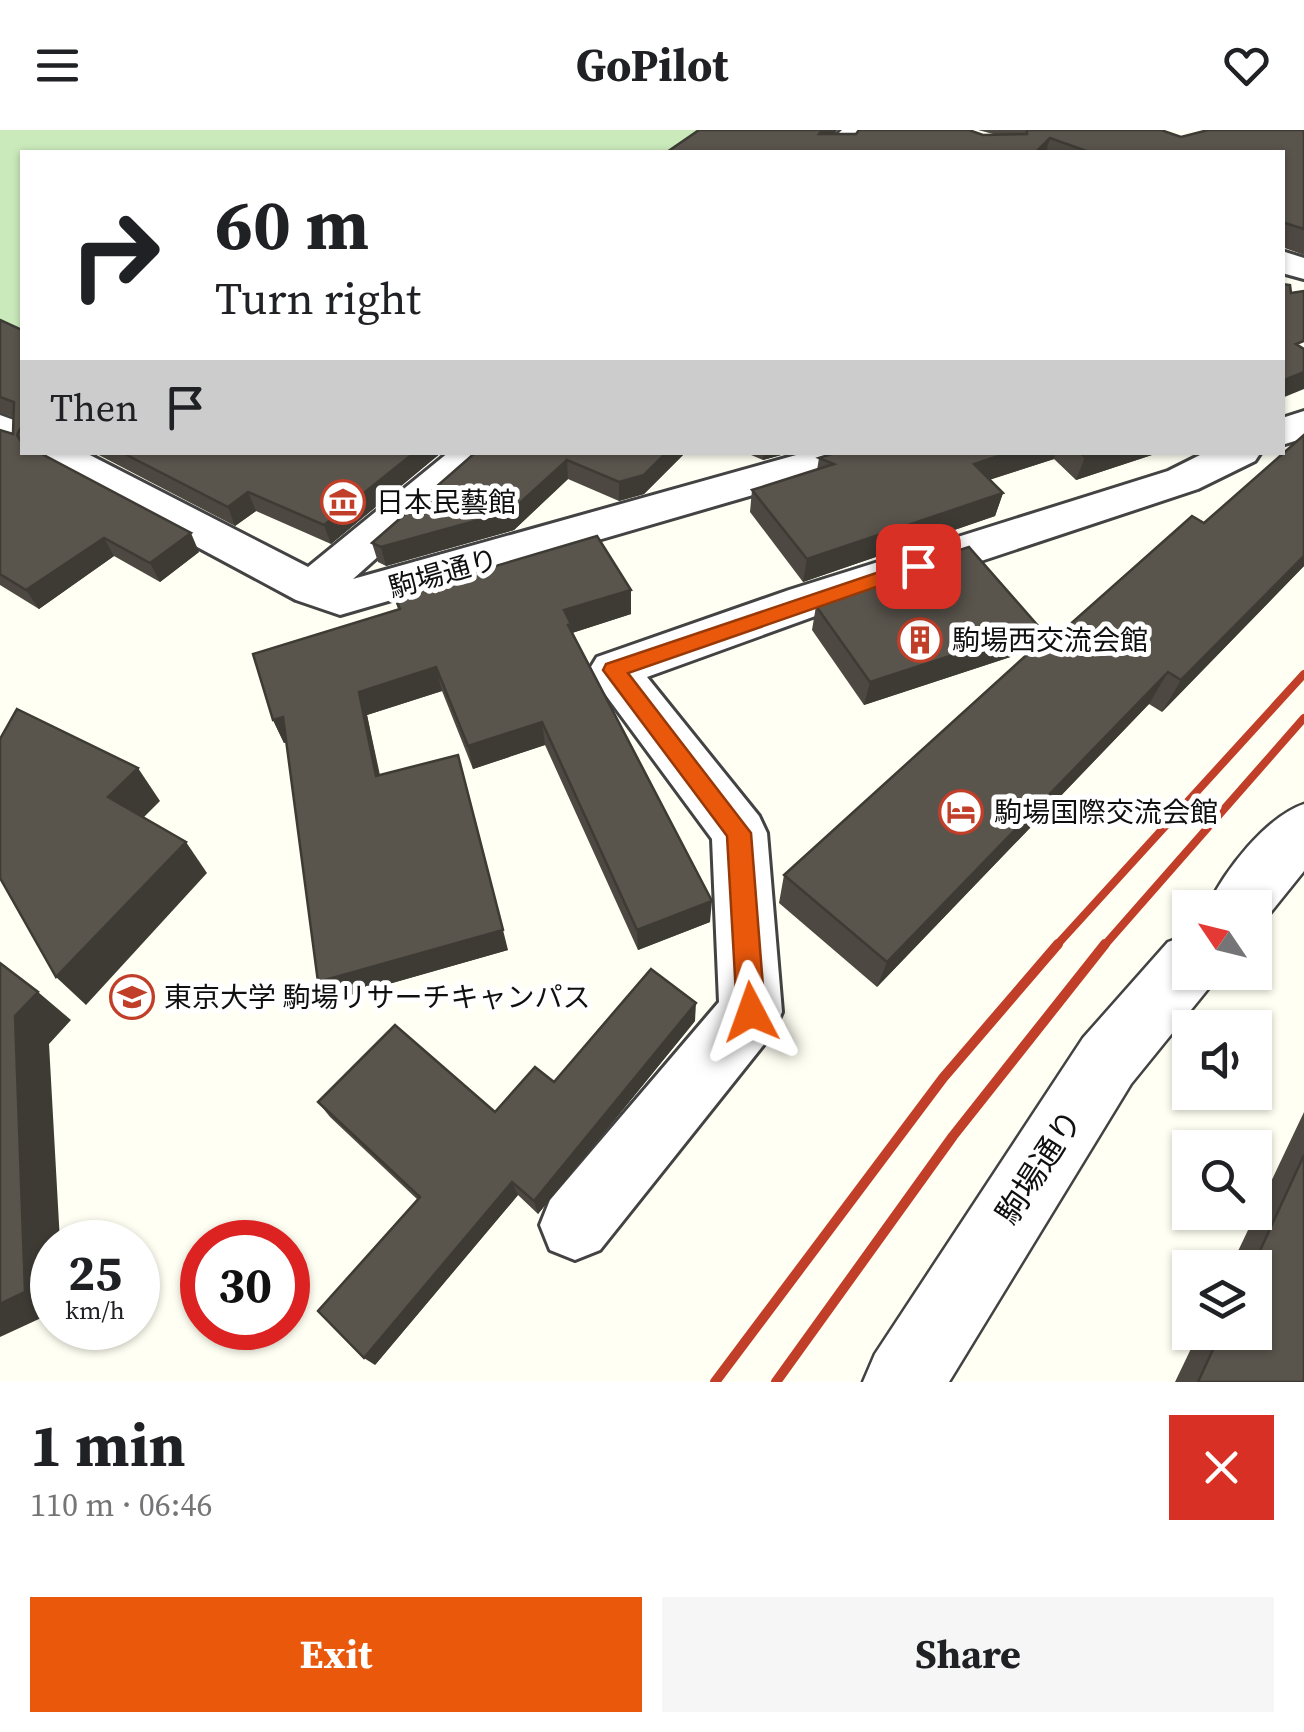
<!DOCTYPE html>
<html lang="en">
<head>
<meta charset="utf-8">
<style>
	body { margin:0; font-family:"Source Serif 4","Noto Sans JP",serif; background:#f6f6f6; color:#202124; height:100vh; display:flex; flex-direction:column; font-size:38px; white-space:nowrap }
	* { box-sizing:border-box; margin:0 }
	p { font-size:32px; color:#757577 }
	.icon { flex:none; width:55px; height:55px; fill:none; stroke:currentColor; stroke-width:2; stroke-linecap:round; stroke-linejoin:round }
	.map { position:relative; height:1252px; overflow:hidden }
	.sheet { display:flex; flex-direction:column; background:#fff; flex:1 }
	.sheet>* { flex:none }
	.top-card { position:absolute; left:20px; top:20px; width:1265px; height:305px; border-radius:0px; box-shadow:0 2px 8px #0004; background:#fff; color:#202124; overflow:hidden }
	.needle { width:65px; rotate:305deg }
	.fabs { position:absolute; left:1172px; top:760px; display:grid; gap:20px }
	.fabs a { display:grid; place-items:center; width:100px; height:100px; border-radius:0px; background:#fff; box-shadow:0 2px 8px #0004; font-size:50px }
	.speed { position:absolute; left:30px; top:1090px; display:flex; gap:20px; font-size:50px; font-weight:700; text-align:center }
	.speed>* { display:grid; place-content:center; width:130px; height:130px; border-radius:50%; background:#fff; box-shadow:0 2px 8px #0004; line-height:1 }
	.speed small { font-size:25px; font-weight:400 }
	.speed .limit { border:15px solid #d22; background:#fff; color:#111 }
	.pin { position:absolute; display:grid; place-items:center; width:85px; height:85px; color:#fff; margin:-42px; border-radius:20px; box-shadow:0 5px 15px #0006 }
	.me { position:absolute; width:110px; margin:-55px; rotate:356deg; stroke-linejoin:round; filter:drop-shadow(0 0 8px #0008) }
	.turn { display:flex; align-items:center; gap:35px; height:210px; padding:0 30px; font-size:45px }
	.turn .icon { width:130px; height:130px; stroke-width:2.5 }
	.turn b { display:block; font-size:70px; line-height:85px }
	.then { display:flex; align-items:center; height:95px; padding:0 30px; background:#0003; gap:20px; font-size:38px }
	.round { display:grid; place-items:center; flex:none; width:105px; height:105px; border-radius:0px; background:#f6f6f6 }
	.summary { display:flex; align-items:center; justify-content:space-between; height:170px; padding:0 30px }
	h1 { font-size:60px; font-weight:700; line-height:75px }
	.cta { display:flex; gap:20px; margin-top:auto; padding:20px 30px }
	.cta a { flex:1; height:115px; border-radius:0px; background:#ea580c; color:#fff; font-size:40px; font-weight:700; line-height:115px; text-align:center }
	.cta a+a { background:#f6f6f6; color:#202124 }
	header { display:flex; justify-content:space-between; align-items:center; height:130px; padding:0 30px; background:#fff; font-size:45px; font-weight:700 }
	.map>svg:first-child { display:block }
	.green { fill:#cbeabc }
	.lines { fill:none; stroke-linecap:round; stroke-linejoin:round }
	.minor-casing { stroke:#434343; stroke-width:6 }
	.tertiary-casing { stroke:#434343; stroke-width:5 }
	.minor { fill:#fff; fill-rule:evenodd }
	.tertiary { fill:#fff; fill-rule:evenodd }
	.rail-far1 { stroke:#c13e28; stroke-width:8 }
	.rail { stroke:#c13e28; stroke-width:10 }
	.wall { fill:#4d4841 }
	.shaded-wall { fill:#3e3b35 }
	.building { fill:#59544c; stroke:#3e3b35; stroke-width:2.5 }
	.route { fill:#ea580c; stroke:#983908; stroke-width:2.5 }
	.labels { text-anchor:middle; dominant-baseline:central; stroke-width:10; stroke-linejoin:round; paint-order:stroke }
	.poi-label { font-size:28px; fill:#101010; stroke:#fff; text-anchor:start }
	.street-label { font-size:28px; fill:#101010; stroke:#fff }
	.near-street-label { font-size:32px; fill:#101010; stroke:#fff }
</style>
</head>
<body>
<header><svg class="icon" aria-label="menu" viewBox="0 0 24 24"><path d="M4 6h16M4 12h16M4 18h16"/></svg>GoPilot<svg class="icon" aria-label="heart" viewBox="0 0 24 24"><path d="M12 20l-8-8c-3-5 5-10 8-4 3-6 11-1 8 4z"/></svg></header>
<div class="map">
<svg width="1304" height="1252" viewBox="0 0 1304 1252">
	<rect width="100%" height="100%" fill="#fffff3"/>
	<!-- green -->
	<path class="green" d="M0 0H714L682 22H22V204L0 194Z"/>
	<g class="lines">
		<!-- minor casing -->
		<g class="minor-casing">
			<g id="minor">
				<path d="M842 0H874L850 22H819Z"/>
				<path d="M1282 121 1304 128V149L1282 143Z"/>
				<path d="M1304 281V308L1282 315V288Z"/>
				<path d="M0 285 22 293V320L0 313Z"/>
				<path d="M31 322H84L308 437 449 322H495L353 449 807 322H876L870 331 340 485 296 470 37 331Z"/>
				<path d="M1206 322H1261L1255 331 1198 359 821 484 647 547 759 686 767 703 782 882 773 903 600 1120 575 1130 550 1120 540 1095 550 1070 719 872 712 709 597 553 589 540 597 527 789 460 1168 341Z"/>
			</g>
		</g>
		<!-- tertiary casing -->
		<g class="tertiary-casing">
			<g id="tertiary">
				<path d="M1304 674V741L1259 797 1255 798V778H1207C1224 741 1266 687 1304 674Z"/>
				<path d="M1190 804V842H1217L1212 854 1131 954 949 1252H863L875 1224 1083 908 1168 812Z"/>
			</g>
		</g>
		<!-- minor -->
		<use href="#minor" class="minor"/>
		<!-- tertiary -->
		<use href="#tertiary" class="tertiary"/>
		<!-- rail-far1 -->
		<g class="rail-far1">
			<path d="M1055 817 1304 544"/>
			<path d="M1103 817 1304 588"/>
		</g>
		<!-- rail -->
		<g class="rail">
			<path d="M715 1252 943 948 1058 814"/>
			<path d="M776 1252 953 1006 1105 814"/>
		</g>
	</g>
	<!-- wall -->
	<g class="wall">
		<path d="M699 0H837L834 4 983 5H997L978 0H1161L1181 7 1304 0V125L1282 117V22H667Z"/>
		<path d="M0 190 22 200V322L199 422 160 452 114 426 39 479 0 455V300L13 304 14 287 0 283Z"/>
		<path d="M93 322H442L331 414 256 381 235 396Z"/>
		<path d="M476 322H686L644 364 619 371 568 349 514 400 386 436 378 432 372 413Z"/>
		<path d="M744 322H792L763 330Z"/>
		<path d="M838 322H1161L1076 350 1054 329 989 350 1003 363 995 386 803 452 750 382 752 360 817 340 819 328Z"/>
		<path d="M1204 393 1304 436 1162 582 1149 574 877 857 779 773 784 745 1057 506Z"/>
		<path d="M631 460V484L572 503 710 792 638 820 545 615 473 639 442 561 367 585 380 645 508 820 329 871 318 852 286 612 284 613 273 590 398 479 394 466Z"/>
		<path d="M834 461 1029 521 864 575 812 500 816 476 832 471Z"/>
		<path d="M695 891 538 1084 518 1065 375 1235 418 1070 330 987 318 972 495 982 554 952Z"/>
		<path d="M1304 982V1252H1175L1199 1202H1255V1138H1230Z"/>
	</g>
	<!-- shaded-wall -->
	<g class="shaded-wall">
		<path d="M822 0H837L818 22 819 4Z"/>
		<path d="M1050 8 1046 22H1036Z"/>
		<path d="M1304 242V259L1282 268V251Z"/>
		<path d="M415 322H442L331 414 324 395Z"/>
		<path d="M667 322H686L644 364 619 371V352Z"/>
		<path d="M764 322H792L763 330Z"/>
		<path d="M1011 322H1056L1054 329 967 357 974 334Z"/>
		<path d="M1100 322H1161L1076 350 1085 327Z"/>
		<path d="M567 330 568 349 514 400 386 436 381 417Z"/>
		<path d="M248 362 256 381 235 396 228 377Z"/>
		<path d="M1003 363 995 386 803 452 807 429Z"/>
		<path d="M191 403 199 422 160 452 150 433Z"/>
		<path d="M104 408 114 426 39 479 26 460Z"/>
		<path d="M1304 426V436L1162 582 1181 550Z"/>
		<path d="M631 460V484L572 503 573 518 564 480Z"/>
		<path d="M1039 497 1029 521 864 575 870 552Z"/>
		<path d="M436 537 442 561 367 585 384 669 376 646 359 562Z"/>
		<path d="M1168 542 1149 574 877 857 887 832Z"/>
		<path d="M283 587 293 610 284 613 273 590Z"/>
		<path d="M542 592 545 615 473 639 468 616Z"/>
		<path d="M138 638 160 671 132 699 108 667Z"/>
		<path d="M186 712 207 743 86 875 56 847Z"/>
		<path d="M712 771 710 792 638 820 637 800Z"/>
		<path d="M503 800 508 820 329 871 318 852Z"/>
		<path d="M38 862 71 890 49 914 60 1112H52V1183L0 1207V1174L15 886Z"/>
		<path d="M696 873 695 891 538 1084 534 1071Z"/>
		<path d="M512 1052 518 1065 375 1235 364 1228Z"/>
	</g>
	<!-- building -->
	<g class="building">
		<path d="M699 0H822L819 4H856L859 0H969L983 5 1027 4V0H1161L1181 7 1208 0H1304V99L1282 92V22H1089L1050 8 1036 22H667Z"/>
		<path d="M1282 154 1290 155 1291 163 1304 161V211L1296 214 1304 219V242L1282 251Z"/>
		<path d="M0 190 22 200V299H20L17 305 22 313V322H38L191 403 150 433 104 408 26 460 0 444V300L13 304 14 272 0 267Z"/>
		<path d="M1304 305V426L1181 550 1168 542 887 832 784 745 1053 501 1057 506 1192 386 1204 393Z"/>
		<path d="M121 322H415L324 395 248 362 228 377Z"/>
		<path d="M476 322H667L644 345 619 352 567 330 511 381 381 417 372 413Z"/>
		<path d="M838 322H1011L974 334 1003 363 807 429 752 360 834 334 819 328Z"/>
		<path d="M1080 322H1100L1085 327Z"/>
		<path d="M597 406 631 460 564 480 571 494 568 495 712 771 637 800 542 592 468 616 436 537 359 562 376 646 458 625 503 800 318 852 283 587 273 590 253 524 400 479 394 466Z"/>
		<path d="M969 417 1039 497 870 552 816 476 840 469 834 461Z"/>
		<path d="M17 579 138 638 108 667 186 712 56 847 0 748V609Z"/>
		<path d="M0 833 38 862 15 886 25 1162 0 1174Z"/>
		<path d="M651 839 696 873 534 1071 512 1052 364 1228 318 1181 420 1067 318 972 395 895 495 982 535 937 554 952Z"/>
		<path d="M1304 1025V1252H1198L1221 1202H1255V1138H1252Z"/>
	</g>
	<!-- route -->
	<path class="route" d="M918 429 928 436 925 440 628 543 751 703 765 882 761 891 751 895 741 891 737 882 727 706 603 540 606 534Z"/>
	<!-- icons -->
	<defs>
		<g id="museum-ring" transform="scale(2.25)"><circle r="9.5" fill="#fff" stroke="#c13e28" stroke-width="1.5"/><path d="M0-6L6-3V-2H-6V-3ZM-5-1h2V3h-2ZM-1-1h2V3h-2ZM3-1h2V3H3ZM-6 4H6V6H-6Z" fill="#c13e28"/></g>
		<g id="building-ring" transform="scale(2.25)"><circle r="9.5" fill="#fff" stroke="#c13e28" stroke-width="1.5"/><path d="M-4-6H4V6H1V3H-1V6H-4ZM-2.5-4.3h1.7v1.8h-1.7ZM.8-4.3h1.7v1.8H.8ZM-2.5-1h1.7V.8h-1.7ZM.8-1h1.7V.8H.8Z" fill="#c13e28"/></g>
		<g id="hotel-ring" transform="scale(2.25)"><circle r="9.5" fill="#fff" stroke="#c13e28" stroke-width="1.5"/><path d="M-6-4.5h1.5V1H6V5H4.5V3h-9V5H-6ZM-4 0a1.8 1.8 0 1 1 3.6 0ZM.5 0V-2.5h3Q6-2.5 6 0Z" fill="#c13e28"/></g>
		<g id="university-ring" transform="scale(2.25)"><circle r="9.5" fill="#fff" stroke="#c13e28" stroke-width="1.5"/><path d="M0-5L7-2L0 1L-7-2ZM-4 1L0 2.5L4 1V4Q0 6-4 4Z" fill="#c13e28"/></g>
	</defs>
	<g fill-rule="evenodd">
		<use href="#museum-ring" x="343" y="372"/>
		<use href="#building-ring" x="920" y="510"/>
		<use href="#hotel-ring" x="961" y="682"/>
		<use href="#university-ring" x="132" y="867"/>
	</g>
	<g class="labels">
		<!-- poi labels -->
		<g class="poi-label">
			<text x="376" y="372">日本民藝館</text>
			<text x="952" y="510">駒場西交流会館</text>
			<text x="994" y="682">駒場国際交流会館</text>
			<text x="164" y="867">東京大学 駒場リサーチキャンパス</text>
		</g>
		<!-- street labels -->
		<g class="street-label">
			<text transform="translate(443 443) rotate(-16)">駒場通り</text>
		</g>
		<!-- near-street labels -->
		<g class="near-street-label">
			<text transform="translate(1039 1037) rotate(-57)">駒場通り</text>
		</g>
	</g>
</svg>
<div class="fabs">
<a><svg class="needle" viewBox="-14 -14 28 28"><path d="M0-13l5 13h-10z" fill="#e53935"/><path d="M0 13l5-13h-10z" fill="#757577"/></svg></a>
<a><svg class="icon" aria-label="sound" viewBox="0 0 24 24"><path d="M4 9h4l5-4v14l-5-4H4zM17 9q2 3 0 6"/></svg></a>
<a><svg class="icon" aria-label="search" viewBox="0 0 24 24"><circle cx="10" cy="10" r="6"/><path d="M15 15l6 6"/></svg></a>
<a><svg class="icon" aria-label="layers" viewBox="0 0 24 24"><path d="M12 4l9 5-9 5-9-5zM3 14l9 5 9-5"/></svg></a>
</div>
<div class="speed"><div>25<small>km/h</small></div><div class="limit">30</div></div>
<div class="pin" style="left:918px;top:436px;background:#d93025"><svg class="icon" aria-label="arrive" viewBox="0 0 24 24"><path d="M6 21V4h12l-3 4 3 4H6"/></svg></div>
<svg class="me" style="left:751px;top:882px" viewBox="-20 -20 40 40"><path d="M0-17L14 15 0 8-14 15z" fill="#ea580c" stroke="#fff" stroke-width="4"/></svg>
<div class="top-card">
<div class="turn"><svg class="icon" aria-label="right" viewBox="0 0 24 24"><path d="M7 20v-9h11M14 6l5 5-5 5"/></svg><div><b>60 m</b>Turn right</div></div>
<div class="then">Then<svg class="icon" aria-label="arrive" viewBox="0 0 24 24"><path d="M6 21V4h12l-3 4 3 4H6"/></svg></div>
</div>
</div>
<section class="sheet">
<div class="summary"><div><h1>1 min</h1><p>110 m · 06:46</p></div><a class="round" style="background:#d93025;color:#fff"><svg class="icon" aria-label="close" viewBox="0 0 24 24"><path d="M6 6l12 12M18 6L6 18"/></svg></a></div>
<div class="cta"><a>Exit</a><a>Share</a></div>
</section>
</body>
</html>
